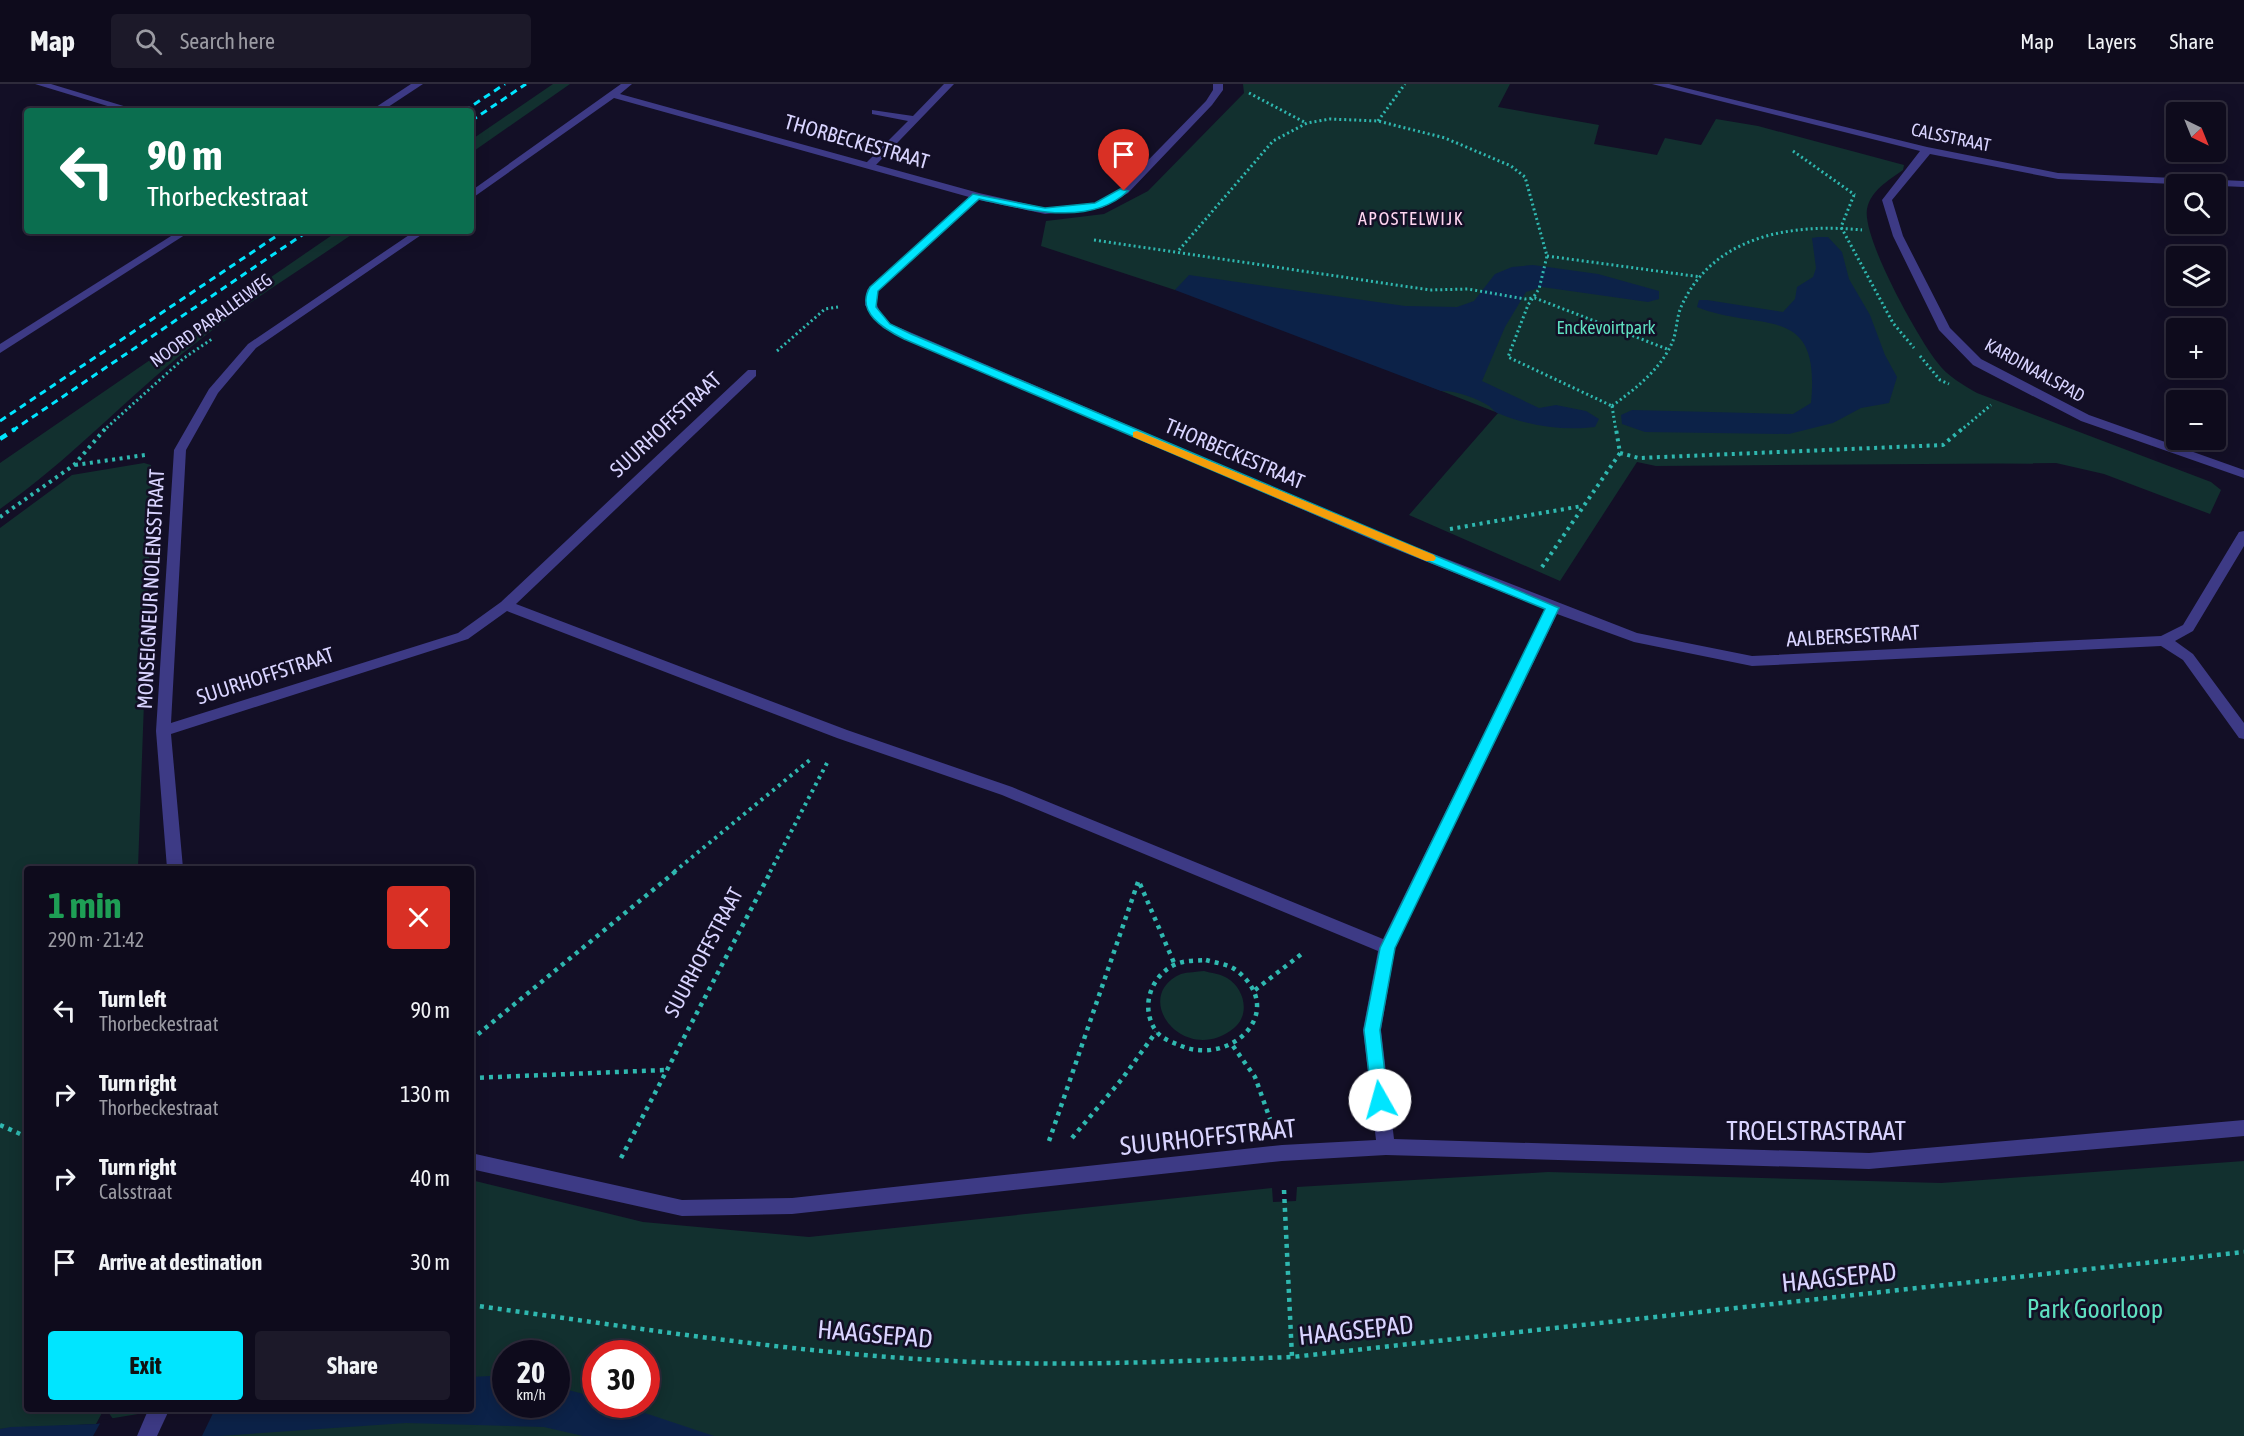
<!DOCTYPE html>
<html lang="en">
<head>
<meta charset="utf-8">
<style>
	body { margin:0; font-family:"Asap Condensed",sans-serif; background:#1c1929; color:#f1f3f6; height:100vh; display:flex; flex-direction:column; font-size:22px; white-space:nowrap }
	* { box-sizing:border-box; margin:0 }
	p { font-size:20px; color:#9b9ba3 }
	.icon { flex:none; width:33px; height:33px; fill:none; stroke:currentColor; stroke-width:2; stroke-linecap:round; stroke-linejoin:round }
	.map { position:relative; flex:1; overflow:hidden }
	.side { position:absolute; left:24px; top:782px; width:450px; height:546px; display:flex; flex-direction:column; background:#0e0b1c; border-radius:6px; box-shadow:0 3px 15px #0003,0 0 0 2px #2e2b3b }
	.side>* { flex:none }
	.hud { position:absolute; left:24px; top:24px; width:450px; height:126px; border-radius:6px; box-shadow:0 3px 15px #0003,0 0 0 2px #2e2b3b; background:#0b6e4f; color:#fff; overflow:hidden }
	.needle { width:39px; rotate:137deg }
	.tools { position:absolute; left:2166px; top:18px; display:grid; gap:12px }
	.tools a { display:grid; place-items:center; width:60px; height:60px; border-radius:6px; background:#0e0b1c; box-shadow:0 3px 15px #0003,0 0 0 2px #2e2b3b; font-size:30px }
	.speed { position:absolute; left:492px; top:1256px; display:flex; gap:12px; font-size:30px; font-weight:700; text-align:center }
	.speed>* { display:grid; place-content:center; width:78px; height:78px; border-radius:50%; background:#0e0b1c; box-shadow:0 3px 15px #0003,0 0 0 2px #2e2b3b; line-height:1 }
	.speed small { font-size:15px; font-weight:400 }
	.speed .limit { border:9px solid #d22; background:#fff; color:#111 }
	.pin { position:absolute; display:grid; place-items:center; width:51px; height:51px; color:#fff; margin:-62px -26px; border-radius:50% 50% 50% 0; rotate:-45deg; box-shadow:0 0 6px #0007 }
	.pin .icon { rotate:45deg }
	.me { position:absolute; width:66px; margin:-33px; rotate:353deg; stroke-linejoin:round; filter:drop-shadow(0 0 4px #0008) }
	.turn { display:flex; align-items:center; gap:21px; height:126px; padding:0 24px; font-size:27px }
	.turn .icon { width:78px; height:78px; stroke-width:2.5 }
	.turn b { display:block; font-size:42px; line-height:51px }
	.round { display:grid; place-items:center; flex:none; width:63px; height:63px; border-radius:6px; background:#1c1929 }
	.overview { display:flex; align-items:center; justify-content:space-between; height:102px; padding:0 24px }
	h1 { font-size:36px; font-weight:700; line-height:45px; color:#1e9e55 }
	.action { display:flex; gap:12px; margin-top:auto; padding:12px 24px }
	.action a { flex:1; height:69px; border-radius:6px; background:#00e5ff; color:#111; font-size:24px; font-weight:700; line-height:69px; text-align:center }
	.action a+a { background:#1c1929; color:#f1f3f6 }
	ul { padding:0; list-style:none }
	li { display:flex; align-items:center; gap:18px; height:84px; padding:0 24px }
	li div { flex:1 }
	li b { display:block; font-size:22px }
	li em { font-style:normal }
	header { display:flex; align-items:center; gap:36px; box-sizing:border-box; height:84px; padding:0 30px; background:#0e0b1c; border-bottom:2px solid #2e2b3b }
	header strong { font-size:28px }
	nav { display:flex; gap:33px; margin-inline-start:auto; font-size:21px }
	.search { width:420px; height:54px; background:#1c1929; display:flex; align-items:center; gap:15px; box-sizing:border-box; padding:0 21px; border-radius:6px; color:#9b9ba3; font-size:22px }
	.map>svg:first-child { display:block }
	.green { fill:#12302f; fill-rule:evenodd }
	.water { fill:#0c2248 }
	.pier { fill:#130f26 }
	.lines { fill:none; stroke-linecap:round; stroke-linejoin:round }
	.path-far2 { stroke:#2fb8b0; stroke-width:3; stroke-dasharray:2 3; stroke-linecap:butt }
	.path-far1 { stroke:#2fb8b0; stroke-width:4; stroke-dasharray:3 4.5; stroke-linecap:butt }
	.path { stroke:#2fb8b0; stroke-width:4.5; stroke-dasharray:4 5; stroke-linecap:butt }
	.service { fill:#3d3a85; fill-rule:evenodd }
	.minor { fill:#3d3a85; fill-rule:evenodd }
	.rail-far1 { stroke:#00e5ff; stroke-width:3; stroke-dasharray:7 5; stroke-linecap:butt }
	.rail { stroke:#00e5ff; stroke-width:4.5; stroke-dasharray:8 7; stroke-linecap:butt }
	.route { fill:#00e5ff; stroke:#0095a6; stroke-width:1.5 }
	.slow { fill:#f59e0b }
	.labels { text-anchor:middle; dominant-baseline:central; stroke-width:5; stroke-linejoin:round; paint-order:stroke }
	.far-street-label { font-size:18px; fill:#d9d4ff; stroke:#130f26 }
	.far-neighbourhood-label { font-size:18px; letter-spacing:1.5px; fill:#ffd6f0; stroke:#130f26 }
	.far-park-label { font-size:18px; fill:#5fe0c0; stroke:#130f26 }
	.street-label { font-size:21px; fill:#d9d4ff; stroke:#130f26 }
	.near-street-label { font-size:26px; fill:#d9d4ff; stroke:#130f26 }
	.near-park-label { font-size:26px; fill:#5fe0c0; stroke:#130f26 }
</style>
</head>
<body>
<header>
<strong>Map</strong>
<div class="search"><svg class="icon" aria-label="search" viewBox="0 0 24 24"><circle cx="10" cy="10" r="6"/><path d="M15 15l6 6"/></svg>Search here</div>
<nav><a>Map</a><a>Layers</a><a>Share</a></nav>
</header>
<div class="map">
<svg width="2244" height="1352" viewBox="0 0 2244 1352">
	<rect width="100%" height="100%" fill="#130f26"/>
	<!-- green -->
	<g class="green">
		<path d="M553 0H570L471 69V56Z"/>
		<path d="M1243 0H1510L1498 23 1599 41 1594 60 1657 71 1665 54 1701 61 1716 35 1758 42 1904 81 1903 86C1888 97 1871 106 1867 125 1862 154 1918 254 1937 278 1947 292 1963 301 1977 309L2211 398 2221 406 2210 430 2104 390 2056 379 1656 382 1637 378 1560 497 1409 431 1498 329 1178 204 1175 206 1041 162 1046 137 1104 130 1148 107 1244 9Z"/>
		<path d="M338 147H357C302 185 244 220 192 262 126 314 69 377 0 425V379Z"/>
		<path d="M144 379 151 381 152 397 138 784H27V1324L104 1325 96 1340 0 1345V444L72 391Z"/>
		<path d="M1204 887C1211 889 1221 890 1227 894 1244 904 1251 930 1234 944 1185 984 1129 913 1181 890 1188 888 1197 888 1204 887Z"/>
		<path d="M2244 1077V1352H125L106 1325 471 1324V1096L643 1138 809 1153 1272 1104 1273 1118 1296 1117 1297 1103 1548 1088 1941 1099ZM506 1269H556V1320H506ZM596 1269H646V1320H596Z"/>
	</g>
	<!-- water -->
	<g class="water">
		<path d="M1818 153H1828L1842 168 1849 195 1870 231 1885 271 1897 293 1889 319 1861 324 1833 339 1789 350 1645 348 1622 340 1621 331 1632 326 1793 330 1811 319C1821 217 1761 249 1697 223L1699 216H1707L1783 228 1795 215 1797 203 1813 193 1816 184 1812 154Z"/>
		<path d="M1533 181 1598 190 1659 207V215L1648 218 1542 203 1526 208 1505 243 1482 297 1539 324 1556 321 1586 327 1599 335 1595 343C1564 347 1529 342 1500 330 1495 329 1493 325 1489 322 1477 314 1454 306 1441 307L1175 206 1189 191 1405 222 1457 223 1474 217 1495 190 1512 183Z"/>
		<path d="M490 1292 505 1294 506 1320H556L557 1303 595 1313 596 1320H618L714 1352H583L544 1343 406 1339 220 1352H0V1345L11 1343 96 1340 194 1325 471 1324V1293Z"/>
	</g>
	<!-- pier -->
	<path class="pier" d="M174 1324 215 1325 202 1352H93L102 1336Z"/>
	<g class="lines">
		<!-- path-far2 -->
		<g class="path-far2">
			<path d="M1249 9 1306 39"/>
			<path d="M1378 37 1405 0"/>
			<path d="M1793 67 1855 111"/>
			<path d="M1854 111 1841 143 1893 239 1914 264"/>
			<path d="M1094 156 1430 206 1468 205 1525 215 1535 214 1667 265"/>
			<path d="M1179 166 1273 57 1307 39 1330 35 1378 37 1445 54 1511 82 1525 93 1547 172 1539 205 1528 221 1508 273 1612 322"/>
			<path d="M1547 172 1701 193"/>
			<path d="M777 267 825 225 838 223"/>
			<path d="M1920 272 1940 296 1949 300"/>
			<path d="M1612 322C1635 305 1660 286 1672 259 1677 248 1676 235 1681 223 1713 151 1792 139 1862 146"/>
			<path d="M1612 322 1616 347"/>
			<path d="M103 347 184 274 212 255"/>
			<path d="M1960 347 1991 321"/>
		</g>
		<!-- path-far1 -->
		<g class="path-far1">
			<path d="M1620 369 1639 374 1943 361 1962 345"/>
			<path d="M75 381 145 371"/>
			<path d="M0 433 74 381 105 345"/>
			<path d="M1450 445 1582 422"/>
			<path d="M1542 483 1620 369 1616 345"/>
			<path d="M674 788 811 675"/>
			<path d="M770 788 827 679"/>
		</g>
		<!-- path -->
		<g class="path">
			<path d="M1140 800 1175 881"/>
			<path d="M1206 876C1216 879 1228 880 1236 886 1290 928 1229 984 1179 961 1171 958 1161 954 1156 947 1140 924 1150 893 1174 881 1184 876 1196 877 1206 876Z"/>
			<path d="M1255 906 1304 868"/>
			<path d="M471 956 676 787"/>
			<path d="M1233 962 1255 993 1270 1035"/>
			<path d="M471 994 666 986"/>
			<path d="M0 1041 27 1053"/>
			<path d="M1072 1054 1122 995 1156 948"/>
			<path d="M1049 1057 1138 798"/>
			<path d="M621 1074 771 787"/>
			<path d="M1284 1106 1292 1273"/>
			<path d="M471 1221C631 1243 791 1269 952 1277 1066 1283 1179 1277 1292 1273L2244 1168"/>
		</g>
		<!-- service -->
		<path class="service" d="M944 0H954L873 84H865V80L908 37 872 30V26L913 32Z"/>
		<!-- minor -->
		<g class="minor">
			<path d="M35 0H51L140 27H124Z"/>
			<path d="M411 0H423L382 27H370Z"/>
			<path d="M621 0H632L620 10 979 109 1045 124 1095 119 1120 105 1206 17 1213 6V0H1223V6L1212 21 1128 109 1102 124 1045 130 979 116 878 207C873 222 881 230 891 240L1390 453 1637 549 1752 572 2161 552 2183 541 2239 448 2244 447V462L2193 547 2175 557 2193 570 2244 639V655L2239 654 2183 576 2161 562 1752 582 1634 558 1557 530 1395 864 1381 946 1394 1055 1869 1069 2244 1036V1052L1869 1085 1386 1071 1282 1077 792 1130 682 1132 471 1085V1069L682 1116 792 1114 1282 1061 1376 1056 1363 946 1378 867 1002 711 837 654 507 527 468 555 171 650 183 784H167L156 647 174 366 209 305 248 260 415 147H427L256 264 218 309 186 366 171 639 458 549 501 518 748 286H756V292L516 520 847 646 1012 703 1383 855 1545 525 1380 459 883 244 865 221 867 206 969 113 614 14 471 115V107Z"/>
			<path d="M1652 0H1669L1927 63 2058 89 2244 97V103L2058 95 1930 70 1892 116 1903 152 1950 244 1981 275 2089 331 2244 386V394L2081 337 1973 281 1939 246 1893 152 1882 116 1920 67Z"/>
			<path d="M179 147H191L0 269V260Z"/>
			<path d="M149 1324H170L157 1352H137Z"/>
		</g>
		<!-- rail-far1 -->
		<g class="rail-far1">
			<path d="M464 27 505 0"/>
			<path d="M471 37 526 0"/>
			<path d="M0 337 284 147"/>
			<path d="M12 347 308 147"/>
		</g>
		<!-- rail -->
		<path class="rail" d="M0 355 15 345"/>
	</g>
	<!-- route -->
	<path class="route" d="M1120 105 1128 107C1089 144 1025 125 979 115L878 207 876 223 890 240 911 250 1559 524 1395 864 1380 946 1388 1016 1386 1021H1375L1372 1016 1364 946 1380 864 1545 525 1381 458 904 255C884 245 855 228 870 203L973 110 1045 124 1095 119Z"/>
	<!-- slow -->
	<path class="slow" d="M1137 347 1434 471 1436 474 1434 477H1426L1133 353V348Z"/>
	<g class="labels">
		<!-- far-street labels -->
		<g class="far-street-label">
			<text transform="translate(1951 53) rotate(12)">CALSSTRAAT</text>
			<text transform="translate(211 236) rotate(-36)">NOORD PARALLELWEG</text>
			<text transform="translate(2035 286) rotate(29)">KARDINAALSPAD</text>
		</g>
		<!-- far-neighbourhood labels -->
		<g class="far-neighbourhood-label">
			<text x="1411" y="134">APOSTELWIJK</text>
		</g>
		<!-- far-park labels -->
		<g class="far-park-label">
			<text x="1606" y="243">Enckevoirtpark</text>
		</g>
		<!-- street labels -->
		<g class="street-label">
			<text transform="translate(857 57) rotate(16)">THORBECKESTRAAT</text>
			<text transform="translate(665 340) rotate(-43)">SUURHOFFSTRAAT</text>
			<text transform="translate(1235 369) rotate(23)">THORBECKESTRAAT</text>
			<text transform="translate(150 505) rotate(-87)">MONSEIGNEUR NOLENSSTRAAT</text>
			<text transform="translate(1853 551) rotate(-3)">AALBERSESTRAAT</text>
			<text transform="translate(265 591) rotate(-18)">SUURHOFFSTRAAT</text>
			<text transform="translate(703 868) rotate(-62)">SUURHOFFSTRAAT</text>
		</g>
		<!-- near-street labels -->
		<g class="near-street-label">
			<text x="1816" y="1047">TROELSTRASTRAAT</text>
			<text transform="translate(1208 1053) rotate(-6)">SUURHOFFSTRAAT</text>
			<text transform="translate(1839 1193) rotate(-6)">HAAGSEPAD</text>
			<text transform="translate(1356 1246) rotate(-6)">HAAGSEPAD</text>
			<text transform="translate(875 1250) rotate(5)">HAAGSEPAD</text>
		</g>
		<!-- near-park labels -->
		<g class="near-park-label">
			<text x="2095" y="1225">Park Goorloop</text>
		</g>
	</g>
</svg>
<div class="tools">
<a><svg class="needle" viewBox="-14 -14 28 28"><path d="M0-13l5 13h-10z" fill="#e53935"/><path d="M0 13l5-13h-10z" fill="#9b9ba3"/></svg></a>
<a><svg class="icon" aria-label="search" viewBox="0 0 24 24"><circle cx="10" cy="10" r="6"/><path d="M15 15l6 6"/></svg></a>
<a><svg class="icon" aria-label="layers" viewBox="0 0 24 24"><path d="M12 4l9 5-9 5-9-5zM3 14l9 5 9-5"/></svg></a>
<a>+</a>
<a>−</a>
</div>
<div class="speed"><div>20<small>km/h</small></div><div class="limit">30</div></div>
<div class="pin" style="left:1124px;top:107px;background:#d93025"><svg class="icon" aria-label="arrive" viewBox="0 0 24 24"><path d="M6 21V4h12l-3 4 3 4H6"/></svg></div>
<svg class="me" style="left:1380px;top:1016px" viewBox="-20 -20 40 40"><circle r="19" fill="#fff"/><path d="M0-13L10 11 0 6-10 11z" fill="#00e5ff"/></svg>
<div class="hud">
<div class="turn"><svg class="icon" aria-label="left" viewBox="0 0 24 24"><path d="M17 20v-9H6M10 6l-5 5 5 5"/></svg><div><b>90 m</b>Thorbeckestraat</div></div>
</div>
<section class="side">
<div class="overview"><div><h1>1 min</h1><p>290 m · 21:42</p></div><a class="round" style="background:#d93025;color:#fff"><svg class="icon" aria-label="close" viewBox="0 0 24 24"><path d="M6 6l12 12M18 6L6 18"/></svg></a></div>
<ul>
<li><svg class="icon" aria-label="left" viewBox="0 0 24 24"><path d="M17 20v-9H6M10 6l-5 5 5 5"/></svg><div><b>Turn left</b><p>Thorbeckestraat</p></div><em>90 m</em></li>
<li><svg class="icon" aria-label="right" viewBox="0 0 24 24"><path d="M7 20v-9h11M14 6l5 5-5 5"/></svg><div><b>Turn right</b><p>Thorbeckestraat</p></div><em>130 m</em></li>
<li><svg class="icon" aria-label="right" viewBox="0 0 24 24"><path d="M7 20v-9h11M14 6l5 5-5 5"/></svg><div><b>Turn right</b><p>Calsstraat</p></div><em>40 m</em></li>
<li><svg class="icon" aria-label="arrive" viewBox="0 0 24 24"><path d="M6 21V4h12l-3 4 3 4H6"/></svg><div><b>Arrive at destination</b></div><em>30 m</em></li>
</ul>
<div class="action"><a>Exit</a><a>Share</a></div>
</section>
</div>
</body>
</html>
